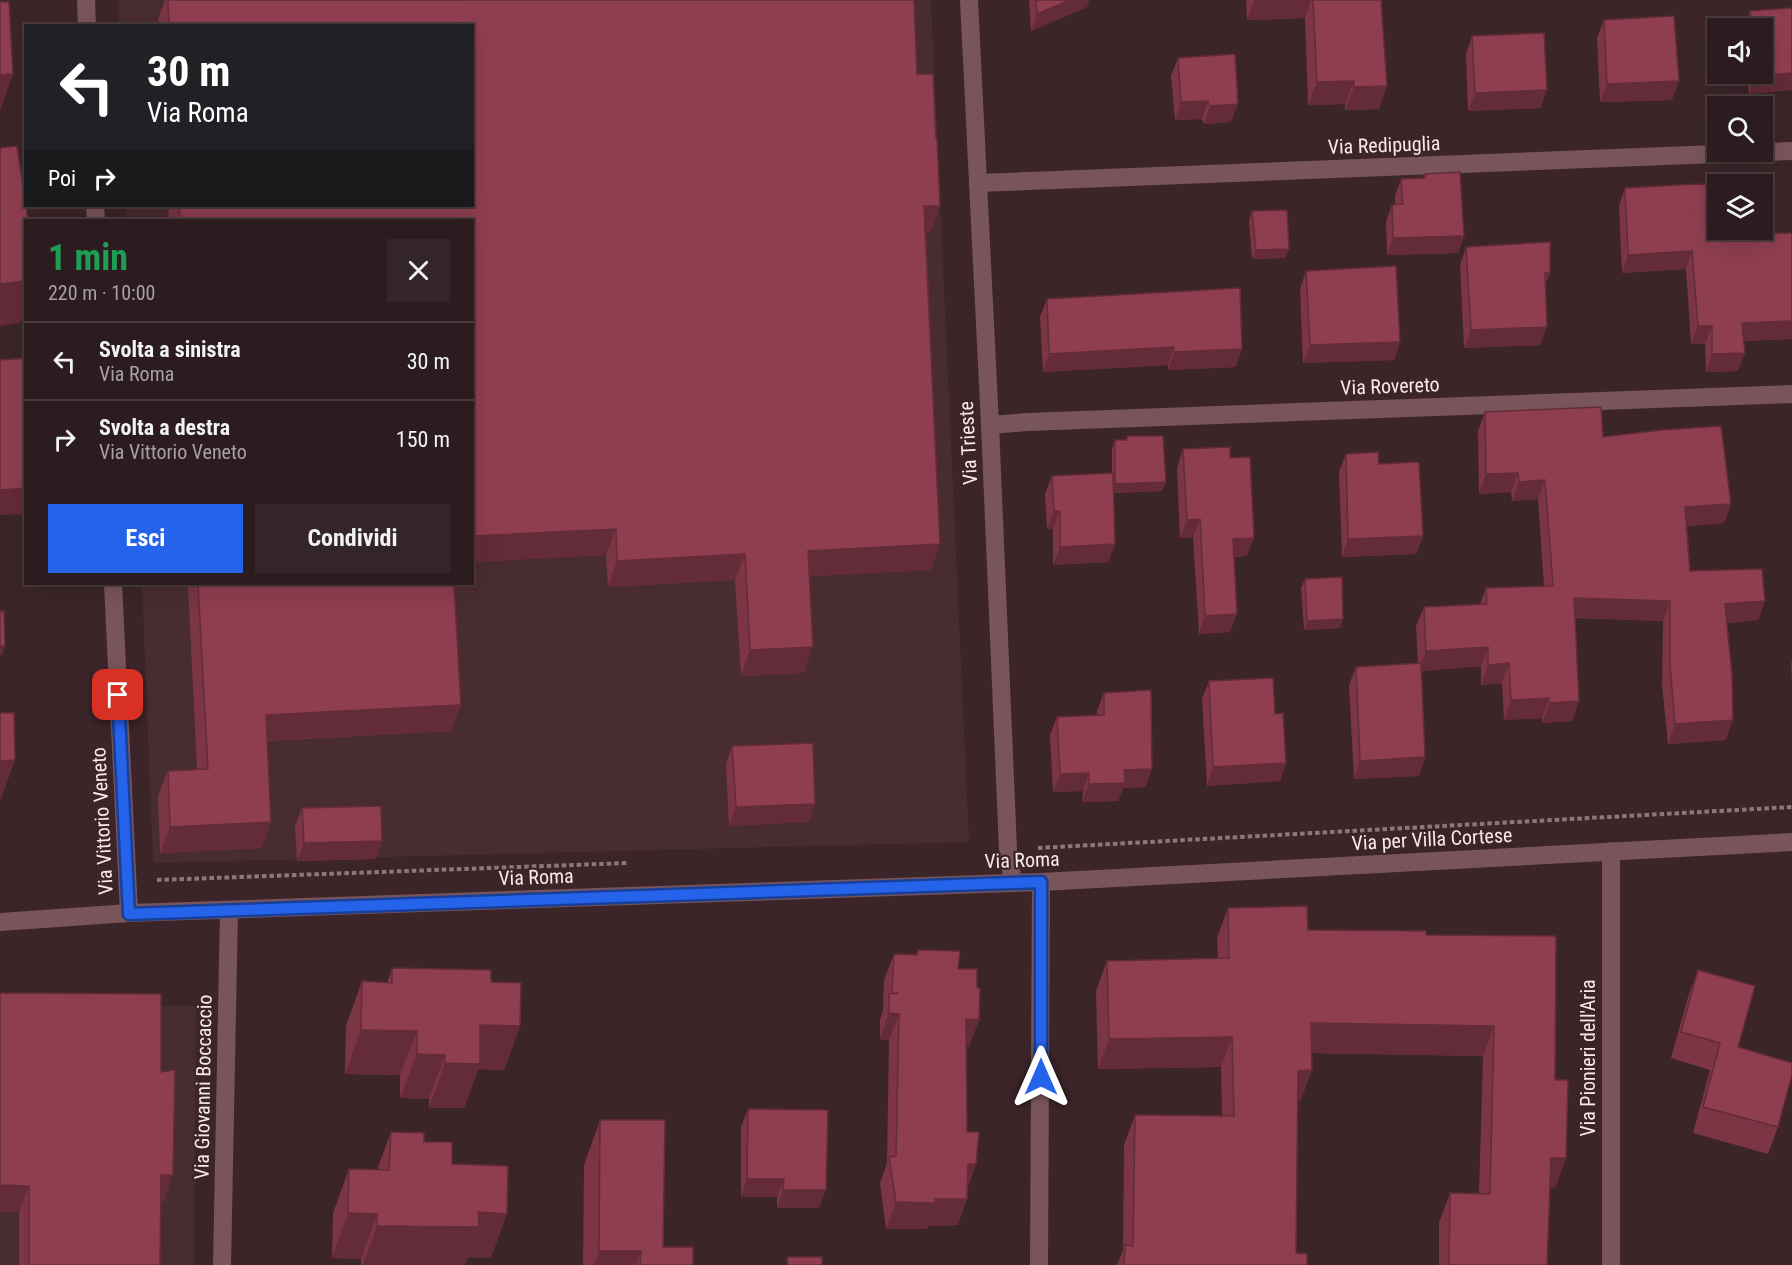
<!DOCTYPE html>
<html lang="it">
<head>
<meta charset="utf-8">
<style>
	body { margin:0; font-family:"Roboto Condensed",sans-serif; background:#342528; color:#f1f3f6; height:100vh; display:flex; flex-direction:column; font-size:22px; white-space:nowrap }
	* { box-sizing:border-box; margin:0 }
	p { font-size:20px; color:#a6a1a4 }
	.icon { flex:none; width:33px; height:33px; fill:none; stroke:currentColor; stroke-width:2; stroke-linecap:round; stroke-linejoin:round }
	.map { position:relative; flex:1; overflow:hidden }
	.details { position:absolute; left:24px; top:219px; width:450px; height:366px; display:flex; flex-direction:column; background:#2c1c1f; border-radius:0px; box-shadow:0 6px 24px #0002,0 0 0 2px #483a3d }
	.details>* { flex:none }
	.hud { position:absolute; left:24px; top:24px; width:450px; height:183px; border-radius:0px; box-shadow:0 6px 24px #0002,0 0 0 2px #483a3d; background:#202124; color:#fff; overflow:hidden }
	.fabs { position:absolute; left:1707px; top:18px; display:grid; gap:12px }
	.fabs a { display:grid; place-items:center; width:66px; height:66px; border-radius:0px; background:#2c1c1f; box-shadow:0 6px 24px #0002,0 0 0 2px #483a3d; font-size:30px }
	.pin { position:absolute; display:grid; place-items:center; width:51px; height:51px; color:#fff; margin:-26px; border-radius:12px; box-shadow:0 3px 9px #0006 }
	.me { position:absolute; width:66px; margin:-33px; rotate:0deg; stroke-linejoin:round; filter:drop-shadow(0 0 4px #0008) }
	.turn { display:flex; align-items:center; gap:21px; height:126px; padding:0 24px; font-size:27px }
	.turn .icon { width:78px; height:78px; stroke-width:2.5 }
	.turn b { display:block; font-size:42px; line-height:51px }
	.then { display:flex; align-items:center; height:57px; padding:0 24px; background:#0003; gap:12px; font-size:22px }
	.round { display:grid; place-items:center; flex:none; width:63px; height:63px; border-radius:0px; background:#342528 }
	.summary { display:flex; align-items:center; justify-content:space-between; height:102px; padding:0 24px }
	h1 { font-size:36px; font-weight:700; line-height:45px; color:#1e9e55 }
	.button { display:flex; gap:12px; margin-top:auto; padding:12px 24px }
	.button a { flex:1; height:69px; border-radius:0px; background:#2563eb; color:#fff; font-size:24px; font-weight:700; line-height:69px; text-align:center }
	.button a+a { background:#342528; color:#f1f3f6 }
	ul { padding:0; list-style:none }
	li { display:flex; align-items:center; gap:18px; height:78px; padding:0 24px; border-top:2px solid #483a3d }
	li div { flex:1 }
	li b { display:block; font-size:22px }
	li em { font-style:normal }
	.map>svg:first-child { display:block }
	.built { fill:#492c31 }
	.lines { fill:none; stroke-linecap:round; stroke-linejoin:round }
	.path { stroke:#8b787b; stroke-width:4; stroke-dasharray:4.5 3; stroke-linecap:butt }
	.street { stroke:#79555b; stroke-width:18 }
	.wall { fill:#7b3545 }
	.shaded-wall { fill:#642b38 }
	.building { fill:#8f3e50; stroke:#642b38; stroke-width:1.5 }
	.route-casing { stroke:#184099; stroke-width:15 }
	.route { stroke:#2563eb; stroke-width:10 }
	.labels { text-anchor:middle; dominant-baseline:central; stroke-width:4.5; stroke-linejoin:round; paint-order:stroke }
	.street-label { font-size:20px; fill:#f9e9eb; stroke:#3b2529 }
</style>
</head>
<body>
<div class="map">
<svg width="1792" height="1265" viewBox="0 0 1792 1265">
	<rect width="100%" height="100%" fill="#3b2529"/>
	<!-- built -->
	<g class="built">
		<path d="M118 0H931L969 842 153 863 142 584H472V220H127V206H472V26L119 25Z"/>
		<path d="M0 1004 196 1006 194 1265H0Z"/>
	</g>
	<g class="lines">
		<!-- path -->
		<g class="path">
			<path d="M1038 848 1792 807"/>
			<path d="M157 880 629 863"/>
		</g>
		<!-- street -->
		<g class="street">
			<path d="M86 0 87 26"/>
			<path d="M969 0 990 425 1008 850 1013 883"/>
			<path d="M978 183 1792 151"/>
			<path d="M95 206 96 220"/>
			<path d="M990 425 1027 422 1792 394"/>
			<path d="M113 584 129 913"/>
			<path d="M1611 851V1265"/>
			<path d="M0 922 129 913 1041 882 1792 842"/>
			<path d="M222 1265 229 910"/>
			<path d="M1039 1265 1041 882"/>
		</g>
	</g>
	<!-- wall -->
	<g class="wall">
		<path d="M165 0H914L917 74 936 138 940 206 931 231 926 232 940 544 931 570 809 576 804 673 741 676 735 580 608 587 606 555 472 562V220H169L168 206H472V26H159L158 19Z"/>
		<path d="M1029 0H1089L1087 7 1031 31Z"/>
		<path d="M1246 0H1381L1379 109 1345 110V104L1308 105 1305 18 1247 20Z"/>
		<path d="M1792 8V90L1749 94 1747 74H1762V28H1744L1750 11Z"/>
		<path d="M1604 20 1672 100 1600 102 1597 38Z"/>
		<path d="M1472 36 1547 90 1540 108 1468 111 1466 54Z"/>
		<path d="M1178 58 1231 122 1204 124 1202 119 1175 120 1171 76Z"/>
		<path d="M1425 174 1464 236 1458 253 1387 255 1386 222 1392 205H1395V196L1401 179 1423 178Z"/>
		<path d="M1625 188 1716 234 1792 233V339L1744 341 1738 371 1706 372 1705 344H1691L1686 269 1622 273 1619 206Z"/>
		<path d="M1252 211 1289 249 1285 258 1252 259 1249 221Z"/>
		<path d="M1466 247 1550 273 1546 284 1540 345 1464 348 1460 265Z"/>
		<path d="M1306 271 1400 342 1394 360 1303 363 1300 289Z"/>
		<path d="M1047 299 1236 367 1168 370V365L1043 372 1040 317Z"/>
		<path d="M1485 412 1603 437 1731 504 1724 523 1687 526 1690 571 1765 601 1758 620 1727 623 1726 740 1668 744 1662 685 1663 621 1575 618 1579 701 1572 721 1542 723V718L1504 720 1502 683 1481 685V666L1421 671 1425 757 1419 776 1354 779 1349 685 1356 667 1418 663 1416 626 1424 607 1480 604 1486 588 1544 586 1538 499 1512 501 1511 492 1479 494 1478 431Z"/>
		<path d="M1127 436 1166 482 1162 491 1114 493 1115 544 1108 562 1053 565V529H1047L1045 494 1052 476 1112 473V449L1115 440H1126Z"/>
		<path d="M1183 449 1230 458 1247 556 1234 557 1230 632 1199 634 1193 537 1180 538 1177 468Z"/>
		<path d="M1346 454 1379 464 1423 536 1416 554 1342 557 1339 472Z"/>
		<path d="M1305 579 1340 628 1304 630 1301 588Z"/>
		<path d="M188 584H454L461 705 451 731 267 741 262 848 160 853 158 796 168 771 197 769Z"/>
		<path d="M1792 661V685L1791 664Z"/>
		<path d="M1209 681 1275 714 1286 763 1280 781 1207 786 1202 699Z"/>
		<path d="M1104 693 1146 787 1123 788 1118 801 1082 802 1083 791 1053 792 1050 735 1057 717 1097 715V711Z"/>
		<path d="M732 746 815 804 809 822 729 826 726 764Z"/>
		<path d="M302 808 382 841 375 859 297 861 295 826Z"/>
		<path d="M1228 908 1308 930 1426 935 1555 1080 1566 1158 1555 1188H1550L1547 1265H1439V1223L1450 1193 1479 1194 1483 1056 1311 1053 1301 1100H1298L1296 1253 1307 1265H1117L1123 1250 1124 1145 1135 1115 1222 1116 1221 1067 1098 1069 1096 991 1107 961 1218 958 1217 938Z"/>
		<path d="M918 950 958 969 977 988 979 1020 969 1046H966L967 1132 976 1164 967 1189 958 1225 928 1226 927 1229H886L880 1183 887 1163 889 1040 880 1039V1020L883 1010 884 980 894 954 916 955Z"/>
		<path d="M392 968 491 982 520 1026 504 1070 478 1069 464 1108H429V1099L400 1098V1075L345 1074 346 1026 362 981 387 983Z"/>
		<path d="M1698 970 1778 1127 1768 1154 1693 1133 1710 1070 1671 1058 1688 997Z"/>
		<path d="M161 1072 164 1202 161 1201 160 1265H19V1212H0Z"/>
		<path d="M748 1109 819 1208H777V1197H741V1127Z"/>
		<path d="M600 1120 663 1247 693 1265H583L584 1165Z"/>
		<path d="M391 1132 424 1142 452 1164 491 1258 468 1257 465 1265H361V1259L332 1258 333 1213 349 1169 377 1170Z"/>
	</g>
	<!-- shaded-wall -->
	<g class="shaded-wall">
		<path d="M1070 0H1089L1087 7 1031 31 1037 14Z"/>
		<path d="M1254 0H1311L1305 18 1247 20Z"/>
		<path d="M1792 73V90L1749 94 1755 76Z"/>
		<path d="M13 74 0 111V75Z"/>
		<path d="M1354 81 1345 104 1308 105 1317 82Z"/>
		<path d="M1679 81 1672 100 1600 102 1607 84Z"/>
		<path d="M1387 86 1379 109 1345 110 1354 87Z"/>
		<path d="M1547 90 1540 108 1468 111 1475 93Z"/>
		<path d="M1208 101 1202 119 1175 120 1181 102Z"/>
		<path d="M1238 104 1231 122 1204 124 1210 106Z"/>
		<path d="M924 206H940L931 231 915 232Z"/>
		<path d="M1464 236 1458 253 1387 255 1393 238Z"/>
		<path d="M1289 249 1285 258 1252 259 1256 250Z"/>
		<path d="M1692 251 1686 269 1622 273 1628 255Z"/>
		<path d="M1545 273H1550L1543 291Z"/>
		<path d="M26 281V309L20 323 0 326V284Z"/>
		<path d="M1792 321V339L1736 341 1742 323Z"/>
		<path d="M1698 326H1712L1705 344H1691Z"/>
		<path d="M1547 327 1540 345 1464 348 1471 330Z"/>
		<path d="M1400 342 1394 360 1303 363 1310 345Z"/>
		<path d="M1174 347 1168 365 1043 372 1049 354Z"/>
		<path d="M1242 349 1236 367 1168 370 1174 352Z"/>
		<path d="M1745 353 1738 371 1706 372 1712 354Z"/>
		<path d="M1518 473 1511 492 1479 494 1486 474Z"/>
		<path d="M1545 480 1538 499 1512 501 1519 482Z"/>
		<path d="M1166 482 1162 491 1112 493 1115 484Z"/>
		<path d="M26 488V514L0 515V490Z"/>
		<path d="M1731 504 1724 523 1678 527 1685 507Z"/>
		<path d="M1054 511H1060L1053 529H1047Z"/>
		<path d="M1200 519 1193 537 1180 538 1187 520Z"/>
		<path d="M616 529 606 555 472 562V536Z"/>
		<path d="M1423 536 1416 554 1342 557 1348 539Z"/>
		<path d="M1254 538 1247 556 1226 557 1233 539Z"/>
		<path d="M940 544 931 570 798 577 808 551Z"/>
		<path d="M1115 544 1108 562 1053 565 1060 547Z"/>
		<path d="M745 554 735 580 608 587 617 561Z"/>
		<path d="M1574 598 1670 601 1663 621 1567 617Z"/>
		<path d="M1765 601 1758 620 1718 623 1725 604Z"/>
		<path d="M1237 614 1230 632 1199 634 1205 616Z"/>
		<path d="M1343 619 1340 628 1304 630 1307 621Z"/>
		<path d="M0 646H5L2 655H0Z"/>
		<path d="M813 647 804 673 741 676 750 650Z"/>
		<path d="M1488 647 1481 666 1419 671 1426 651Z"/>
		<path d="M1509 663 1502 683 1481 685 1488 665Z"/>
		<path d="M1549 698 1542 718 1504 720 1511 700Z"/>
		<path d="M1579 701 1572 721 1542 723 1550 703Z"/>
		<path d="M461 705 451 731 257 741 266 715Z"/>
		<path d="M1733 720 1726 740 1668 744 1675 724Z"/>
		<path d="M1425 757 1419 776 1354 779 1360 761Z"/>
		<path d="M15 760 0 802V761Z"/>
		<path d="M1286 763 1280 781 1207 786 1213 767Z"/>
		<path d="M1152 769 1146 787 1123 788 1118 801 1082 802 1089 784 1124 770Z"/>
		<path d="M1089 773 1083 791 1053 792 1060 774Z"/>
		<path d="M815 804 809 822 729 826 736 807Z"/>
		<path d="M271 822 262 848 160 853 170 827Z"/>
		<path d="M382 841 375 859 297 861 304 843Z"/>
		<path d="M889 1013 899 1014 889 1040 880 1039Z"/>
		<path d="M966 1019 979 1020 969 1046 957 1045Z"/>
		<path d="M1311 1023 1494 1026 1483 1056 1300 1053Z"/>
		<path d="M480 1025 520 1026 504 1070 478 1069 464 1108H429L445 1063Z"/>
		<path d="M361 1030 417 1031 400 1075 345 1074Z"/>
		<path d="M1232 1037 1221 1067 1098 1069 1109 1039Z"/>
		<path d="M417 1054 445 1055 429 1099 400 1098Z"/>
		<path d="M1312 1070 1301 1100 1287 1101 1298 1071Z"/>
		<path d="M1551 1158H1566L1555 1188H1540Z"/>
		<path d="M968 1164H976L967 1190Z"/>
		<path d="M161 1175H173L164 1202 151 1201Z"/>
		<path d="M747 1179H784L777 1197H741Z"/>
		<path d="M0 1185 29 1186 19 1212H0Z"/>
		<path d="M783 1190H826L819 1208H777Z"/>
		<path d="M935 1199H967L958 1225 928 1226 927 1229H886L896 1202Z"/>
		<path d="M478 1212 507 1214 491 1258 468 1257 465 1265H363L377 1226Z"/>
		<path d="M348 1213 377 1214 361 1259 332 1258Z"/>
		<path d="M599 1251H641L636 1265H594Z"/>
	</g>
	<!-- building -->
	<g class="building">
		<path d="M168 0H914L917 74H933L936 138H937L940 206H924L940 544 808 551 813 647 750 650 745 554 617 561 616 529 472 536V220H180L179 206H472V26H169Z"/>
		<path d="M1036 0H1070L1037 14Z"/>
		<path d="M1313 0H1381L1387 86 1354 87V81L1317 82Z"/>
		<path d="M0 2H9L13 74 0 75Z"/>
		<path d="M1792 8V73L1755 76V74H1762V28H1752L1750 11Z"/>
		<path d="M1674 16 1679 81 1607 84 1604 20Z"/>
		<path d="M1544 33 1547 90 1475 93 1472 36Z"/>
		<path d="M1235 54 1238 104 1210 106 1208 101 1181 102 1178 58Z"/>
		<path d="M17 146 28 220H26V281L0 284V148Z"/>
		<path d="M1460 172 1464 236 1393 238 1392 205 1403 204 1401 179 1425 178V174Z"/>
		<path d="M1698 184 1714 186 1716 234 1792 233V321L1742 323 1745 353 1712 354V326H1698L1692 251 1628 255 1625 188Z"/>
		<path d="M1287 210 1289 249 1256 250 1252 211Z"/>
		<path d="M1550 242V273H1545L1547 327 1471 330 1466 247Z"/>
		<path d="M1396 266 1400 342 1310 345 1306 271Z"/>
		<path d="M1240 288 1242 349 1174 352V347L1049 354 1047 299Z"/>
		<path d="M26 358V488L0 490V360Z"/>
		<path d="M1601 407 1603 437 1662 430 1721 426 1731 504 1685 507 1690 571 1762 569 1765 601 1725 604 1732 674 1733 720 1675 724 1670 665V601L1574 598 1579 701 1550 703 1549 698 1511 700 1509 663 1488 665V647L1426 651 1424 607 1487 604 1486 588 1553 586 1545 480 1519 482 1518 473 1486 474 1485 412Z"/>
		<path d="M1127 436H1163L1166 482 1115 484V440H1127Z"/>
		<path d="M1230 447V458L1250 457 1254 538 1233 539 1237 614 1205 616 1200 519 1187 520 1183 449Z"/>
		<path d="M1378 452 1379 464 1419 462 1423 536 1348 539 1346 454Z"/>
		<path d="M1113 473 1115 544 1060 547V511H1054L1052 476Z"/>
		<path d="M1342 577 1343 619 1307 621 1305 579Z"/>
		<path d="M198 584H454L461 705 266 715 271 822 170 827 168 771 208 769Z"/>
		<path d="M4 611 5 646H0V612Z"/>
		<path d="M1421 663 1425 757 1360 761 1356 667Z"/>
		<path d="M1273 678 1275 714 1283 713 1286 763 1213 767 1209 681Z"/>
		<path d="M1151 690 1152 769 1124 770 1125 783 1089 784V773L1060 774 1057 717 1104 715V693Z"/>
		<path d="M0 713H14L15 760 0 761Z"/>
		<path d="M813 743 815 804 736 807 732 746Z"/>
		<path d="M381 806 382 841 304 843 302 808Z"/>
		<path d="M1307 906 1308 930 1426 931V935L1556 936 1555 1080H1568L1566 1158H1551L1547 1265H1449L1450 1193 1490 1194 1494 1026 1311 1023 1312 1070 1298 1071 1296 1253 1307 1254V1265H1124L1125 1245 1133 1246 1135 1115 1234 1116 1232 1037 1109 1039 1107 961 1229 958 1228 908Z"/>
		<path d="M918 950 960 951 958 969H977V988H980L979 1020 966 1019 967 1132H979L976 1164H968L967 1199H935L936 1203 896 1202 889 1157 896 1156 899 1014 889 1013V994L899 993H892L894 954 917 955Z"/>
		<path d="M392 968 491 970V982L521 983 520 1026 480 1025V1064L445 1063V1055L417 1054V1031L361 1030 362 981 392 983Z"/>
		<path d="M1698 970 1755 986 1738 1047 1792 1063V1075L1778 1127 1703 1107 1720 1043 1681 1032Z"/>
		<path d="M0 993 161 994V1072L175 1070 173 1175H161L160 1265H29V1186L0 1185Z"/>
		<path d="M748 1109 828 1110 826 1190H783L784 1179H747Z"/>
		<path d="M600 1120H665L663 1247H693V1265H640L641 1251H599Z"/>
		<path d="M391 1132 424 1133V1142H452V1164L508 1166 507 1214 478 1212 479 1227 377 1226V1214L348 1213 349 1169 389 1170Z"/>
		<path d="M787 1257H822V1265H788Z"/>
	</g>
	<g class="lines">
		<!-- route casing -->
		<g class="route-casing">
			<path id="route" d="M118 695 129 914 1041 882V1077"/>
		</g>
		<!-- route -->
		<use href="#route" class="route"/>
	</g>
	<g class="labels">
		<!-- street labels -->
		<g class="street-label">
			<text transform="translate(1384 145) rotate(-2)">Via Redipuglia</text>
			<text transform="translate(1390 386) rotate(-2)">Via Rovereto</text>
			<text transform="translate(968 443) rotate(-93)">Via Trieste</text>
			<text transform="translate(102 821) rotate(-93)">Via Vittorio Veneto</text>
			<text transform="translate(1432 839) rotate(-3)">Via per Villa Cortese</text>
			<text transform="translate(1022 860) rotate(-2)">Via Roma</text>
			<text transform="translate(536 877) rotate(-2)">Via Roma</text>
			<text transform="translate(1588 1058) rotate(-90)">Via Pionieri dell'Aria</text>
			<text transform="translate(203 1087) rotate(-89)">Via Giovanni Boccaccio</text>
		</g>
	</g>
</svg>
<div class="fabs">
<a><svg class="icon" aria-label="sound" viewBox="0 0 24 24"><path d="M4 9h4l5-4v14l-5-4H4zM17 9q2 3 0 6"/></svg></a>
<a><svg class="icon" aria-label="search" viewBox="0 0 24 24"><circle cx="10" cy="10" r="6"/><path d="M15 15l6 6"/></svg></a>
<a><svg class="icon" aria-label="layers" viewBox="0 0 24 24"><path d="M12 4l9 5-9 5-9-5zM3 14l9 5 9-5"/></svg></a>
</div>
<div class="pin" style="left:118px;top:695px;background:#d93025"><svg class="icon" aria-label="arrive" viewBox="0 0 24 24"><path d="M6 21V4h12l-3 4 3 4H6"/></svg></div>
<svg class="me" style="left:1041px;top:1077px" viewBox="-20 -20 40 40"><path d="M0-17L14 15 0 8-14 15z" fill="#2563eb" stroke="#fff" stroke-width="4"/></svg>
<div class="hud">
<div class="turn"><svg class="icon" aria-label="left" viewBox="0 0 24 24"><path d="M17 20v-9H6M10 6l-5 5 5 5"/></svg><div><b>30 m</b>Via Roma</div></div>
<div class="then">Poi<svg class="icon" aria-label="right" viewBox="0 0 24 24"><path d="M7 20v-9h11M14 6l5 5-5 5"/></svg></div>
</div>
<section class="details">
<div class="summary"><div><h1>1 min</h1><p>220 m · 10:00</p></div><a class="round"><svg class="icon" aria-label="close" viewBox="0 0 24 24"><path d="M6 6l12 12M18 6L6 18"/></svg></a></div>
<ul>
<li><svg class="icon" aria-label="left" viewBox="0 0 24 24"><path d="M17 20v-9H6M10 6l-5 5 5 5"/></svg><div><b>Svolta a sinistra</b><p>Via Roma</p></div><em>30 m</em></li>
<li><svg class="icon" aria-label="right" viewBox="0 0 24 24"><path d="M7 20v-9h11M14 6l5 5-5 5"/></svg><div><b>Svolta a destra</b><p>Via Vittorio Veneto</p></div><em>150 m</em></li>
</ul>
<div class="button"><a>Esci</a><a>Condividi</a></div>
</section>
</div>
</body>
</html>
